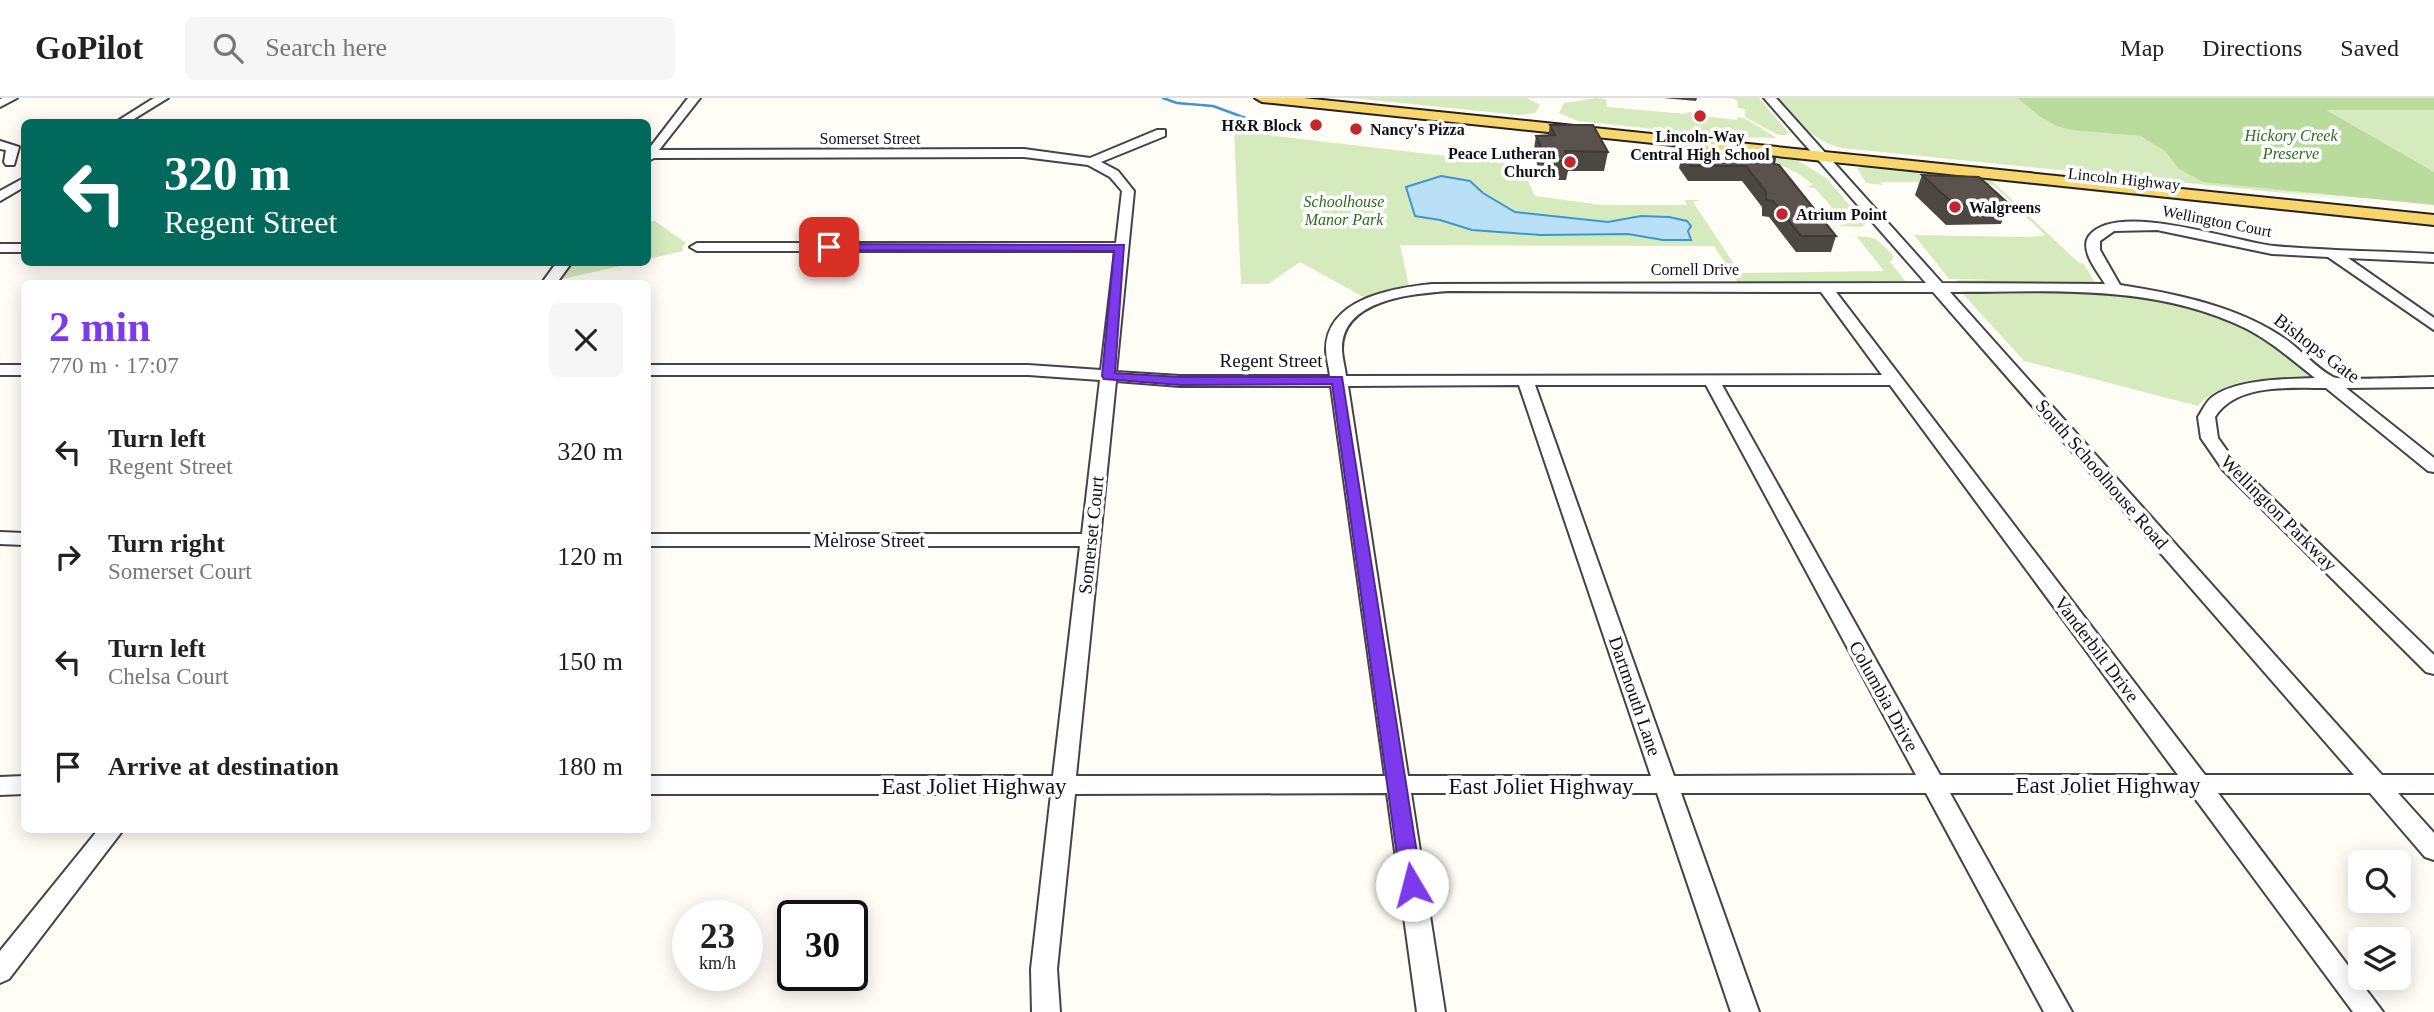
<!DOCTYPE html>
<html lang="en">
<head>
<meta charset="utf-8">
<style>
	body { margin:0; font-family:Georgia,serif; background:#f6f6f6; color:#222; height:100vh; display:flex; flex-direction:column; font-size:26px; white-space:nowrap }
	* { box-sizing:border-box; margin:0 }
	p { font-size:23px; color:#767676 }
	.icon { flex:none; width:38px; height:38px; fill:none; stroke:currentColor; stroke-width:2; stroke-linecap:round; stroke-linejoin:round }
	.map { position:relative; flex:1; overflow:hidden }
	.panel { position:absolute; left:21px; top:182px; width:630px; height:553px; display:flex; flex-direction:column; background:#fff; border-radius:10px; box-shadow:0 4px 18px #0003 }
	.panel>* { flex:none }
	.hud { position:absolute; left:21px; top:21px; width:630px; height:147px; border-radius:10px; box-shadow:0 4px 18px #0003; background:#00695c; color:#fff; overflow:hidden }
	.fabs { position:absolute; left:2348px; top:752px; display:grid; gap:14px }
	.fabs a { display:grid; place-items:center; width:63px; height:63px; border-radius:10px; background:#fff; box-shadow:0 4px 18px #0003; font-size:35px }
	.speed { position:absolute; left:672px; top:802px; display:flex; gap:14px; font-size:35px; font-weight:700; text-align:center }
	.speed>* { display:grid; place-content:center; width:91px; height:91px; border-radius:50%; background:#fff; box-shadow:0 4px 18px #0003; line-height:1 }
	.speed small { font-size:18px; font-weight:400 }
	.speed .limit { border:4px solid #111; border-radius:10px; background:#fff; color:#111 }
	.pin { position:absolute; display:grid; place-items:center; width:60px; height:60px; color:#fff; margin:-30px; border-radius:14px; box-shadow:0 4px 10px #0006 }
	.me { position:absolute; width:77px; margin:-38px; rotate:352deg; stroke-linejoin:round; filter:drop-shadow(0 0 5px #0008) }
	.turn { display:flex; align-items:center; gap:24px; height:147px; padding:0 28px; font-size:32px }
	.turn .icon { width:91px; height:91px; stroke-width:2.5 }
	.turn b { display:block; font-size:49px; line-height:60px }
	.round { display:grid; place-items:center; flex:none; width:74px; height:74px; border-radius:10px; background:#f6f6f6 }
	.summary { display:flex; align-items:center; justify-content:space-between; height:119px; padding:0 28px }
	h1 { font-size:42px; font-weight:600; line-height:52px; color:#7c3aed }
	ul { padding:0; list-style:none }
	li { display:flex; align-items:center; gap:21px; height:105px; padding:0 28px }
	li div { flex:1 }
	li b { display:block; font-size:26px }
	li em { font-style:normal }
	header { display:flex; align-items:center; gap:42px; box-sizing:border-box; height:98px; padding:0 35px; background:#fff; border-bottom:2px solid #e0e0e0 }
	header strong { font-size:33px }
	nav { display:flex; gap:38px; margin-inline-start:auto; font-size:24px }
	.search { width:490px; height:63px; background:#f6f6f6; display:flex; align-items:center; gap:18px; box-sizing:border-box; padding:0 24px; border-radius:10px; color:#767676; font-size:26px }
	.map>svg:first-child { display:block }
	.green { fill:#d5ebbd }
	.forest { fill:#b9dc9c }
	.water { fill:#b9e0f7; stroke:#3f96cf; stroke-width:2 }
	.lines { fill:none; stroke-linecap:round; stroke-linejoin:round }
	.stream { stroke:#3f96cf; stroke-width:2.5 }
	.minor-casing { stroke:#444; stroke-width:4 }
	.major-casing { stroke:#222; stroke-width:4 }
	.minor { fill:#fff; fill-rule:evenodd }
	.major { fill:#f9d66b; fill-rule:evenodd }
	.wall { fill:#4d4742 }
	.building { fill:#5a524d; stroke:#3f3936; stroke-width:2 }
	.route { fill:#7c3aed; stroke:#51269a; stroke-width:2 }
	.poi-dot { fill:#c4262e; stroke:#fff; stroke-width:2.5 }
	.labels { text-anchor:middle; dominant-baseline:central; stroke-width:7; stroke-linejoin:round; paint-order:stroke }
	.far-poi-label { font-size:16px; font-weight:bold; fill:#111; stroke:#fff; text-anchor:start }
	.far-park-label { font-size:16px; font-style:italic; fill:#2f6b1f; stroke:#fff }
	.far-street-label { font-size:16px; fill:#111; stroke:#fff }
	.street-label { font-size:19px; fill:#111; stroke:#fff }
	.near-street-label { font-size:23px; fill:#111; stroke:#fff }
</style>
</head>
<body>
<header>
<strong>GoPilot</strong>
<div class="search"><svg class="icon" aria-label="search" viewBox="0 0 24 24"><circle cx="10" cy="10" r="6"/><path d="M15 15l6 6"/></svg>Search here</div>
<nav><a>Map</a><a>Directions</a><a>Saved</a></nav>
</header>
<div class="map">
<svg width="2434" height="914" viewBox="0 0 2434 914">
	<rect width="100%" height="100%" fill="#fffdf5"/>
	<!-- green -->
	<g class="green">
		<path d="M1352 0H1527L1540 7 1535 15 1519 17Z"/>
		<path d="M1596 0 1606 1 1607 9 1686 16 1688 14 1700 15 1703 18 1737 22V19L1744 20 1777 40 1732 39 1578 23 1559 15 1564 5Z"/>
		<path d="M1730 0H1759L1788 34 1787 37H1778L1745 19V11L1738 10 1737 2Z"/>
		<path d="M1777 0H2434V105L2274 93 2434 110 1842 50C1813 44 1796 21 1777 0Z"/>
		<path d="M1234 33 1521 67 1535 98 1602 107H1687L1685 102H1701L1693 104 1740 175 1884 173 1857 139H1848C1874 137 1878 140 1894 159L1890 164 1907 185H1738L1714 148 1400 147 1409 188 1367 201 1300 164 1268 186H1241Z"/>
		<path d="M1669 47 1797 62 1826 80 1866 126 1861 129 1838 128 1846 126 1815 90 1806 89 1813 87C1777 54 1723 57 1677 57V61Z"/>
		<path d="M1871 67 1950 76 1955 79V84H1880L1883 87 1866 85 1857 70Z"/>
		<path d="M2009 73 2434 115V119L2010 75Z"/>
		<path d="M1980 77 2434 124V129L1992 83 2079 165 2084 166 2095 185H1959L1956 182 1995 181H1949L1914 137 2029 139 2045 137 2021 114 2011 113 2019 111 1993 87H1980Z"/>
		<path d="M648 123H655L686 145 682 149 683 153 648 161Z"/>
		<path d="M569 165H633L554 183Z"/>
		<path d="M1965 192C2069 192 2194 182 2281 252 2289 259 2303 267 2308 277L2306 280C2269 281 2224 278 2198 308L2024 263 1963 196H1968Z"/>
	</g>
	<!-- forest -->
	<path class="forest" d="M2018 0H2434V12H2326L2434 74V107L2203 84 2179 71 2165 53 2141 38 2071 32 2057 28 2039 18Z"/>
	<!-- water -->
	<path class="water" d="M1441 78 1470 83 1483 95 1515 114 1608 124 1641 118 1669 119 1687 123 1691 128 1688 133 1691 142H1663L1628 136 1541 137 1472 132 1440 122 1415 118 1406 89Z"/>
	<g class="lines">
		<!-- stream -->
		<path class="stream" d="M1163 0 1177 5 1213 8 1262 26"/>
		<!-- minor casing -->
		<g class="minor-casing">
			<g id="minor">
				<path d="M3 0H17L0 9V1Z"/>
				<path d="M154 0H168L129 24H116Z"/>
				<path d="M688 0H700L659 52 1024 51 1090 60 1157 32H1165V38L1101 64 1118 73 1134 93 1116 274 1180 278H1330C1329 269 1326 260 1326 251 1327 200 1394 190 1432 186L1926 185 1764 0H1776L1942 185 2105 186C2098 174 2079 152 2089 138 2116 102 2235 144 2274 148 2327 153 2381 153 2434 156V164L2348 160 2434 220V232L2328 159 2272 156 2157 132 2114 133 2100 143V152L2120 187C2177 196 2238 208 2287 242 2302 253 2316 270 2333 279 2340 283 2419 279 2434 279V289L2346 290 2434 360V374L2428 373 2326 290C2291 290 2236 285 2215 319L2218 340 2235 364 2434 557V576L2426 574 2223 372 2201 340 2198 319C2202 313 2206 304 2211 300 2234 281 2286 281 2315 280 2292 262 2271 243 2245 230 2153 185 2049 194 1950 194L2382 677H2434V695H2398L2434 735V762L2425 759 2370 695H2218L2383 914H2353L2191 695H1950L2072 914H2044L1926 695H1681L1759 914H1731L1657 695H1411L1445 914H1417L1387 695 1075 696 1057 871 1060 914H1032L1031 871 1051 696H648V678H1053L1080 448H648V436H1082L1100 282 1028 277H648V267H1028L1101 272 1115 153H697L690 149 697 145H1116L1122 93 1110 79 1088 67 1024 59 654 60 648 63V52ZM1448 193 1821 194 1882 277 1346 278C1345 269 1342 259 1342 251 1342 201 1412 196 1448 193ZM1836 194H1933L2354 677H2205ZM1116 283 1180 288H1331L1385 678H1076ZM1519 287 1651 678H1408L1348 288ZM1535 287H1706L1916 677 1674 678ZM1722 287H1890L2178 677H1940Z"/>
				<path d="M0 43 19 49 14 67H6L4 64 6 52 0 51Z"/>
				<path d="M24 80V89L0 103V93Z"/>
				<rect x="0" y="146" width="24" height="8"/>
				<path d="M557 164H572L556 186H541Z"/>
				<rect x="0" y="267" width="24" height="10"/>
				<path d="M0 434 24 435V447L0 446Z"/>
				<path d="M24 678V696L0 697V679Z"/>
				<path d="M98 732H123L9 881 0 885V853Z"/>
			</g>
		</g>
		<!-- major casing -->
		<g class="major-casing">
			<path id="major" d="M1255 0H1303L2434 117V127L1262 4Z"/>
		</g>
		<!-- minor -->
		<use href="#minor" class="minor"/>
		<!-- major -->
		<use href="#major" class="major"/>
	</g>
	<!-- wall -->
	<g class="wall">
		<path d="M1663 0H1697L1696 3Z"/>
		<path d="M1550 27 1608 54 1604 73H1568L1566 82H1544L1533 57 1536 38H1548Z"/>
		<path d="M1682 55 1774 66 1836 138 1831 154H1796L1769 119 1762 118V109L1742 83H1688L1679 70Z"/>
		<path d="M1922 77 2009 106 2001 126 1946 127 1915 97Z"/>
	</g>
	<!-- building -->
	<g class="building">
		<path d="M1550 27H1593L1608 54 1565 53 1569 63H1547L1536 38 1555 37Z"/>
		<path d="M1736 54 1775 60 1774 66 1779 67 1836 138H1801L1773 103 1766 102V94L1746 68H1691L1682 55Z"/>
		<path d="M1922 77 1979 79 2009 106H1954Z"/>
	</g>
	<!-- route -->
	<path class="route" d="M829 146 1124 147 1115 275 1180 279H1342L1422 787 1419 793 1412 796 1404 793 1401 787 1332 286 1180 287 1104 281 1102 278 1114 153 825 152 823 149Z"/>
	<!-- markers -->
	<g class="poi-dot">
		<circle cx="1700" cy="18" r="7"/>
		<circle cx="1316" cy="27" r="7"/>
		<circle cx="1356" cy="31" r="7"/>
		<circle cx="1570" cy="64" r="7"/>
		<circle cx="1955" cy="109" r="7"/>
		<circle cx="1782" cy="116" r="7"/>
	</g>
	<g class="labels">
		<!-- far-poi labels -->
		<g class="far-poi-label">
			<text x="1302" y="27" text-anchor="end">H&amp;R Block</text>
			<text x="1370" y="31">Nancy's Pizza</text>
			<text x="1700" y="38" text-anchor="middle">Lincoln-Way<tspan x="1700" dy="18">Central High School</tspan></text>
			<text x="1556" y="55" text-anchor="end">Peace Lutheran<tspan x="1556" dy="18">Church</tspan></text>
			<text x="1969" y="109">Walgreens</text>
			<text x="1796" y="116">Atrium Point</text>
		</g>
		<!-- far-park labels -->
		<g class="far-park-label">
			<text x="2291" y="37">Hickory Creek<tspan x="2291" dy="18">Preserve</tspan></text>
			<text x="1344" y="103">Schoolhouse<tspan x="1344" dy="18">Manor Park</tspan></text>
		</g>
		<!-- far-street labels -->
		<g class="far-street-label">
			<text x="870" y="40">Somerset Street</text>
			<text transform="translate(2124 81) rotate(6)">Lincoln Highway</text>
			<text transform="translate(2217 123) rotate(11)">Wellington Court</text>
			<text x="1695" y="171">Cornell Drive</text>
		</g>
		<!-- street labels -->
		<g class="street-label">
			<text transform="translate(2317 250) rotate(37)">Bishops Gate</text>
			<text x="1271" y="262">Regent Street</text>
			<text transform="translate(2102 376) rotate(49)">South Schoolhouse Road</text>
			<text transform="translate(2279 415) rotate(45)">Wellington Parkway</text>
			<text transform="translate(1091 437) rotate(-84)">Somerset Court</text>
			<text x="869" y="442">Melrose Street</text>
			<text transform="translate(2097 551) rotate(53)">Vanderbilt Drive</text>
			<text transform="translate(1635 598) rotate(71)">Dartmouth Lane</text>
			<text transform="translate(1884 598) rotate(61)">Columbia Drive</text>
		</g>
		<!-- near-street labels -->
		<g class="near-street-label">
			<text x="2108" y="687">East Joliet Highway</text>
			<text x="974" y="688">East Joliet Highway</text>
			<text x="1541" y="688">East Joliet Highway</text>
		</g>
	</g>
</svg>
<div class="fabs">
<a><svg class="icon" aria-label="search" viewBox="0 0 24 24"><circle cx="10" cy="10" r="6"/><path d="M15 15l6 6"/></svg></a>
<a><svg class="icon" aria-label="layers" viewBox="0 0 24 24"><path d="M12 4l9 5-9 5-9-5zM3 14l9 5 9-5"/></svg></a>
</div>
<div class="speed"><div>23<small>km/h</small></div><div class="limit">30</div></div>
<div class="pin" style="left:829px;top:149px;background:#d93025"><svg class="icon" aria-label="arrive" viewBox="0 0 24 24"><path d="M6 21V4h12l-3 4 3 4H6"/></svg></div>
<svg class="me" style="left:1412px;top:787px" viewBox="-20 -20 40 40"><circle r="19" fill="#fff"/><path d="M0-13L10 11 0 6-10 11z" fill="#7c3aed"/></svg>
<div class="hud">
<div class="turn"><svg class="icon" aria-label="left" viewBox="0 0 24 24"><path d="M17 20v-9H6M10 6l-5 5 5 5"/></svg><div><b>320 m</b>Regent Street</div></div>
</div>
<section class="panel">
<div class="summary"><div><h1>2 min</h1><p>770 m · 17:07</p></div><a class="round"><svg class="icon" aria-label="close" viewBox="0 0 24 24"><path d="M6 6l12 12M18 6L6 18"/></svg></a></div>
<ul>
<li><svg class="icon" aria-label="left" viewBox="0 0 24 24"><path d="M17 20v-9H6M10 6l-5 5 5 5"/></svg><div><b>Turn left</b><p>Regent Street</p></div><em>320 m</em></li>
<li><svg class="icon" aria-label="right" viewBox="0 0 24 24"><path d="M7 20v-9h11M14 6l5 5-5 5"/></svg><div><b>Turn right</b><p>Somerset Court</p></div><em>120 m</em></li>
<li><svg class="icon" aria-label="left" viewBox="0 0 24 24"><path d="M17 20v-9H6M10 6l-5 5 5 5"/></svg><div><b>Turn left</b><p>Chelsa Court</p></div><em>150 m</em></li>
<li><svg class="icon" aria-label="arrive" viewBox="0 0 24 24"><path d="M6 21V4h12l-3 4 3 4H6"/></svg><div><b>Arrive at destination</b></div><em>180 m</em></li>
</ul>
</section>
</div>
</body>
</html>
